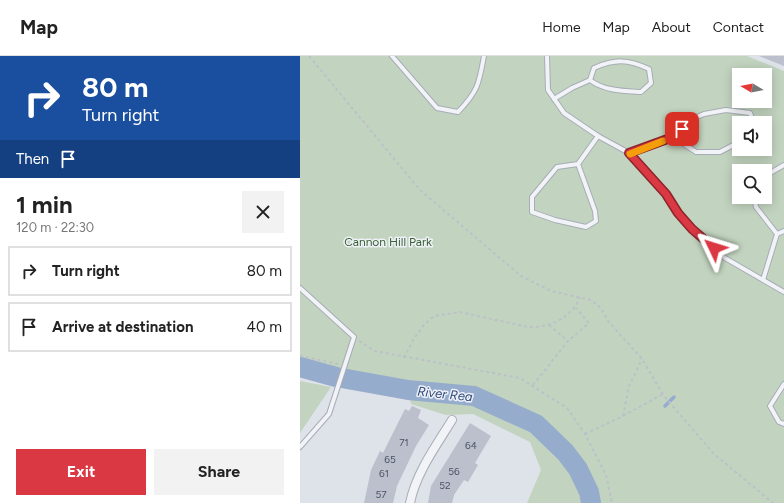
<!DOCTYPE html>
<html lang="en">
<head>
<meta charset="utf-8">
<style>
	body { margin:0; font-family:Figtree,sans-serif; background:#f2f2f2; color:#222; height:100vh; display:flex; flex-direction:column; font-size:15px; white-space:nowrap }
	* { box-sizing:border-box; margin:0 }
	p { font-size:13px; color:#767676 }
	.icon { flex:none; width:22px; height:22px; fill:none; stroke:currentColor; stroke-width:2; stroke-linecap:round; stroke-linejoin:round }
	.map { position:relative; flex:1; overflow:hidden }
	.sheet { display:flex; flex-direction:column; background:#fff; width:300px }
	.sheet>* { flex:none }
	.top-card { background:#1a4fa0; color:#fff; overflow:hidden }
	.needle { width:26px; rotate:280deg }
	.tools { position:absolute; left:432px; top:12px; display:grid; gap:8px }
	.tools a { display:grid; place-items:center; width:40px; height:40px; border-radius:0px; background:#fff; box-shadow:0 2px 10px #0003; font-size:20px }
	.pin { position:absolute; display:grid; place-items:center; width:34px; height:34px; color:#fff; margin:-17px; border-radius:8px; box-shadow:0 2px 6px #0006 }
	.me { position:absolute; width:44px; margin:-22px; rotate:311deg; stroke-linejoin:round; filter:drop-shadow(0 0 3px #0008) }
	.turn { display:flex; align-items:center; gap:14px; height:84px; padding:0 16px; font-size:18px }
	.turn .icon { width:52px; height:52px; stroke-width:2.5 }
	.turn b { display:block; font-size:28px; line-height:34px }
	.then { display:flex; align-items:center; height:38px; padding:0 16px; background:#0003; gap:8px; font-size:15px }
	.round { display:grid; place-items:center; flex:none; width:42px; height:42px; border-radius:0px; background:#f2f2f2 }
	.overview { display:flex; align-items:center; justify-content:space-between; height:68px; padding:0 16px }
	h1 { font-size:24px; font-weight:700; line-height:30px }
	.primary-button { display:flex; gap:8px; margin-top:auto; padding:8px 16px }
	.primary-button a { flex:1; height:46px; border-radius:0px; background:#da3842; color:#fff; font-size:16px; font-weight:700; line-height:46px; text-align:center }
	.primary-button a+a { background:#f2f2f2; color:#222 }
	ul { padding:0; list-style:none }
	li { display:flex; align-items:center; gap:12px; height:50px; margin:0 8px 6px; padding:0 8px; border:2px solid #e0e0e0; border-radius:0px }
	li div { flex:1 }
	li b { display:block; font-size:15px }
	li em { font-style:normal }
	header { display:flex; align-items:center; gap:24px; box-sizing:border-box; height:56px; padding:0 20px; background:#fff; border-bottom:1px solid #e0e0e0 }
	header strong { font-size:19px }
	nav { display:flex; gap:22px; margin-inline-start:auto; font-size:14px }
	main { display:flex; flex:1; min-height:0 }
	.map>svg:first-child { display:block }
	.green { fill:#c2d4bf; fill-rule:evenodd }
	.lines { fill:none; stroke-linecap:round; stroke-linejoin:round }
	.stream { stroke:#96accd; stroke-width:3.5 }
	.river { stroke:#96accd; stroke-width:20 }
	.building { fill:#bbc0cc }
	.service-casing { stroke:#a7acb7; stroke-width:6 }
	.minor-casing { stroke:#a7acb7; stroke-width:10 }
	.path { stroke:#bcc0c8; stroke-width:2; stroke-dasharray:3 3; stroke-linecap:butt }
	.service { stroke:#f1f3f7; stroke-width:4 }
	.minor { stroke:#f1f3f7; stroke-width:8 }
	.route-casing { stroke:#8e242b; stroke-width:10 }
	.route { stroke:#da3842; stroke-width:7 }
	.slow { stroke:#f59e0b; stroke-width:7 }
	.labels { text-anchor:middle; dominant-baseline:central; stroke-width:3; stroke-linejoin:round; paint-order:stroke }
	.number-label { font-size:10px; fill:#4b5264 }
	.park-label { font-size:12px; fill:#375f32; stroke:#eef1f7 }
	.water-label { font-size:13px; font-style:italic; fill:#2c4879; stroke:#eef1f7 }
</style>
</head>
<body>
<header>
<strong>Map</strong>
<nav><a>Home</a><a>Map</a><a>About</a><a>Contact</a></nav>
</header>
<main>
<section class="sheet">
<div class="top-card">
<div class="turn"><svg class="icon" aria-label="right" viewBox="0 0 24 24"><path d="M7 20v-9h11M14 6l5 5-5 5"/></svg><div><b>80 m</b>Turn right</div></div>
<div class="then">Then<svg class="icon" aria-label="arrive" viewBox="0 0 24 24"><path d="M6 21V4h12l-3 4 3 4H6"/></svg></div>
</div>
<div class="overview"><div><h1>1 min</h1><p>120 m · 22:30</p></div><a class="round"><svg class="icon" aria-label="close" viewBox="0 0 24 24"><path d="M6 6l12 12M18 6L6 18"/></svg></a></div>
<ul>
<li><svg class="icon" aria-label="right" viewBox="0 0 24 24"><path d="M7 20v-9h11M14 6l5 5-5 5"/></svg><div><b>Turn right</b></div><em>80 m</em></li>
<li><svg class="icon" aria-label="arrive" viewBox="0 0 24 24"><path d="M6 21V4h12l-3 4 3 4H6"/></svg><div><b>Arrive at destination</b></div><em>40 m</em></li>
</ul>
<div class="primary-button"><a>Exit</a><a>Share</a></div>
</section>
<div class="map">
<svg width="484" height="447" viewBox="0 0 484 447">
	<rect width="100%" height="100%" fill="#dee2e9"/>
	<!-- green -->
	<g class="green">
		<path d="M0 0H447L484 15V447H227L241 414 230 386 173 358 146 359 111 348 108 328 0 307ZM439 19H465V45H439ZM439 67H465V93H439ZM439 115H465V141H439Z"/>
		<path d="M0 325 31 331 0 377Z"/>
	</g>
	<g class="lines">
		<!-- stream -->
		<path class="stream" d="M365 350 374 341"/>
		<!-- river -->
		<path class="river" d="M0 311 36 321 108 334 174 340 236 368 265 396 278 413 289 436 291 447"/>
	</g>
	<!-- building -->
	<g class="building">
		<path d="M459 0H484V10Z"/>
		<path d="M112 350 121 354 118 362 129 369 116 390 97 430 93 447H64L71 414 80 395 83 397 105 353 109 355Z"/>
		<path d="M170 367 191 380 175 407 178 409 168 426 164 424 154 439 152 447H128L131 430Z"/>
	</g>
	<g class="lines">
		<!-- service casing -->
		<g class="service-casing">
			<g id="service">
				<path d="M92 0 137 52 158 56C178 35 179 28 184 0"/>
				<path d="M247 0 248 34 264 57 298 80 329 97 366 138 378 157 392 173 425 202 484 236"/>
				<path d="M254 43 272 32 290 24 294 12C315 3 328 3 349 13L351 27 341 36C324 35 304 35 290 24"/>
				<path d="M373 81 396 96H420L439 86"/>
				<path d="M329 97 373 81 390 64 404 58 426 54 450 57 454 67"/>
				<path d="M278 108 295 155 296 165 286 171 255 164 232 156V141L257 111 278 108 298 80"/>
				<path d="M465 120 484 109"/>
				<path d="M454 141 456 151 477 178"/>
				<path d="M477 178 484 175"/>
				<path d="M463 224 477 178"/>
				<path d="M0 232 54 281 29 358 0 391"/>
				<path d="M484 328 470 350 479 366 484 368"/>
			</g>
		</g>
		<!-- minor casing -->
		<g class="minor-casing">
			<path id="minor" d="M110 447C116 417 136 390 152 364"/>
		</g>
		<!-- path -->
		<g class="path">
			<path d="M9 0 120 134 221 220 251 235 291 244 301 252 308 265 342 303 364 340 414 398 473 447"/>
			<path d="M249 269 268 285"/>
			<path d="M59 285 75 295 220 322 267 352 285 378 306 419 312 447"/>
			<path d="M0 300 38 308"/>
			<path d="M104 302 113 284 124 269 134 260 160 256 228 271C250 272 272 262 280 241"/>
			<path d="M233 329 268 285 289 267 276 252"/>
			<path d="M323 360 329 330 342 303"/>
			<path d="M285 378 323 360 363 338"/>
		</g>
		<!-- service -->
		<use href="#service" class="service"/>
		<!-- minor -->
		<use href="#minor" class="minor"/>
	</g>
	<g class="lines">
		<!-- route casing -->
		<g class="route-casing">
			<path id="route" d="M382 73 373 81 329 97 366 138 378 157 392 173 414 192"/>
		</g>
		<!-- route -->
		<use href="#route" class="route"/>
		<!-- slow -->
		<path class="slow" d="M330 98 363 85"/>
	</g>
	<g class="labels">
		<!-- number labels -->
		<g class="number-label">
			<text x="104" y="386">71</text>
			<text x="171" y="389">64</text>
			<text x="90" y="403">65</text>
			<text x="154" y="415">56</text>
			<text x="84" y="417">61</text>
			<text x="145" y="429">52</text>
			<text x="81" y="438">57</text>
		</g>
		<!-- park labels -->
		<g class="park-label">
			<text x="88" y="186">Cannon Hill Park</text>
		</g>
		<!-- water labels -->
		<g class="water-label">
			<text transform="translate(145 338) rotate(6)">River Rea</text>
		</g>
	</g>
</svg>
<div class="tools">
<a><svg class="needle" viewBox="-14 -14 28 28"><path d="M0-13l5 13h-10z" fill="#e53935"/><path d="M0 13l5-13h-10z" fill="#767676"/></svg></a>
<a><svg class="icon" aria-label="sound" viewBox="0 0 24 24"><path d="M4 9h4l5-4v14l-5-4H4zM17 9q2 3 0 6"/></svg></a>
<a><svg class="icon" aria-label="search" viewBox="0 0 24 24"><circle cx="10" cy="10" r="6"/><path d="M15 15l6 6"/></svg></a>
</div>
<div class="pin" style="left:382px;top:73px;background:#d93025"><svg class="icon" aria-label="arrive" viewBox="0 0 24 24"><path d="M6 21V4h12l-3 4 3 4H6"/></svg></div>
<svg class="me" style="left:414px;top:192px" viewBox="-20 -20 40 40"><path d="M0-17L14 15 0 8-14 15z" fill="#da3842" stroke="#fff" stroke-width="4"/></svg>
</div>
</main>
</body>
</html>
